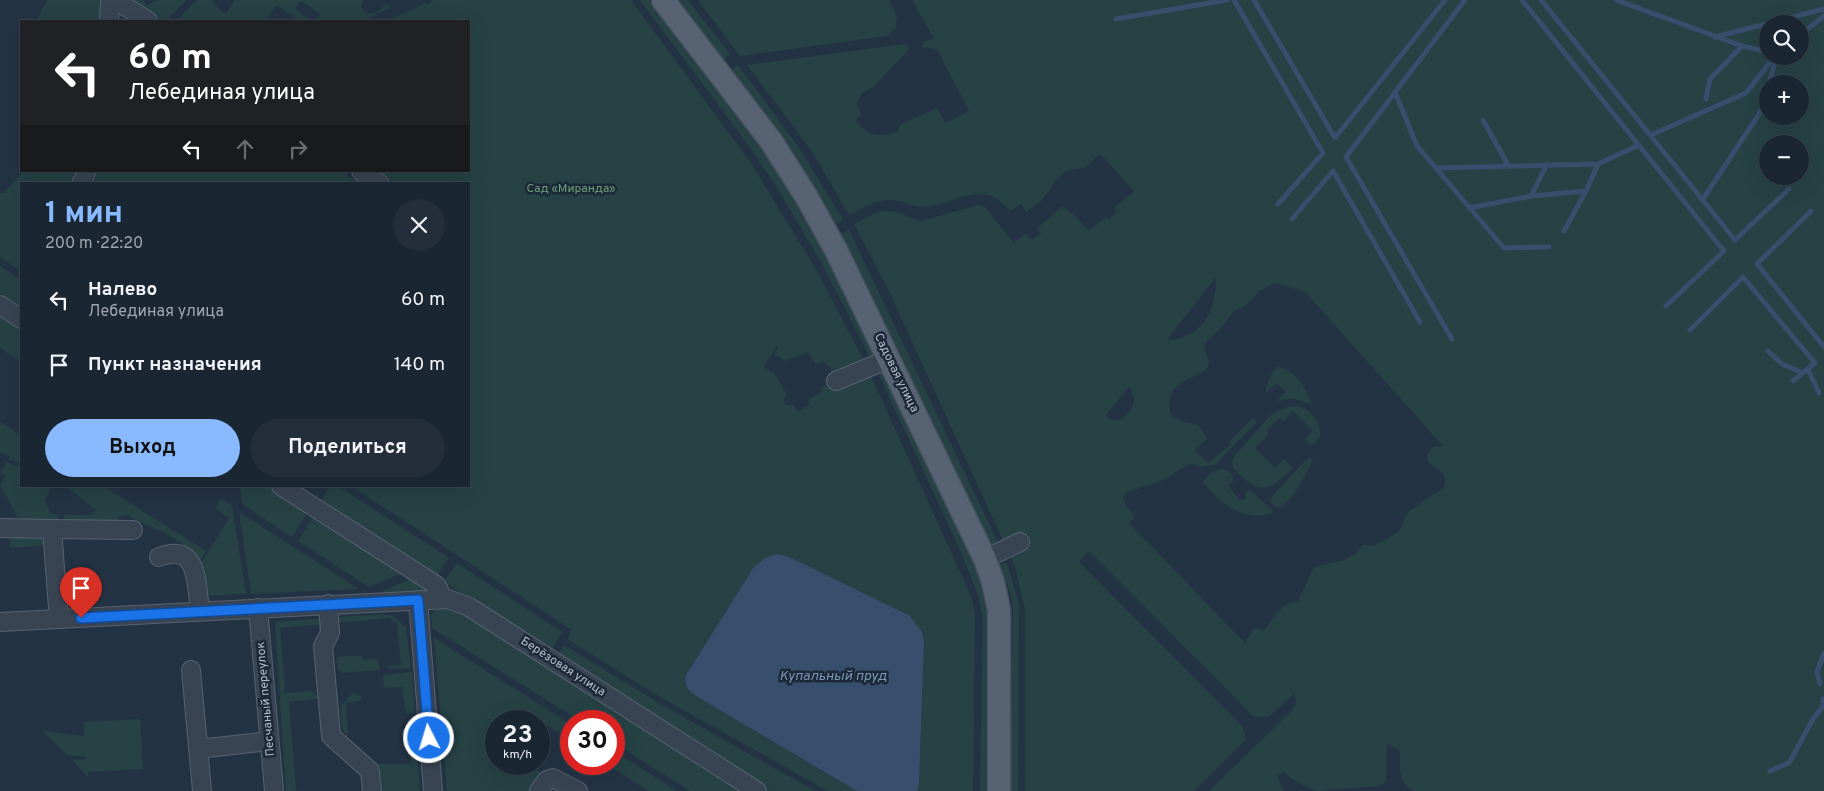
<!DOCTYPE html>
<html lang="ru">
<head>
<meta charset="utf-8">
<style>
	body { margin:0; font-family:Overpass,sans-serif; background:#242e3b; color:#f1f3f6; height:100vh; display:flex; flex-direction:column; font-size:19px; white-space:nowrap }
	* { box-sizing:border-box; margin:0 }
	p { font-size:16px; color:#a0a5ac }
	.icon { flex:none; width:28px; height:28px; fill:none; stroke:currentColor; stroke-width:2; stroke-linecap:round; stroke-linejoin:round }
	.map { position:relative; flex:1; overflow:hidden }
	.side { position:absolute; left:20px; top:182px; width:450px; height:305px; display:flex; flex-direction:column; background:#1b2633; border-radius:0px; box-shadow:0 5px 20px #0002,0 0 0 1px #39434e }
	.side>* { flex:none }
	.guide { position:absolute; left:20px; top:20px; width:450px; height:152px; border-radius:0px; box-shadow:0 5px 20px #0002,0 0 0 1px #39434e; background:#202124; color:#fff; overflow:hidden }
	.tools { position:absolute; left:1759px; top:15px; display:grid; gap:10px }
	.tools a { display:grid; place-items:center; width:50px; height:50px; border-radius:50%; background:#1b2633; box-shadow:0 5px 20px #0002,0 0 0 1px #39434e; font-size:25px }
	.speed { position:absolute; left:485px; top:710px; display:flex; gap:10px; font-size:25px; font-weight:700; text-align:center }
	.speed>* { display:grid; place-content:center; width:65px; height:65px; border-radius:50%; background:#1b2633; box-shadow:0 5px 20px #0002,0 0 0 1px #39434e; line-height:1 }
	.speed small { font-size:12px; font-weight:400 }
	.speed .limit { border:8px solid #d22; background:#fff; color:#111 }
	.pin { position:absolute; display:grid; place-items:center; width:42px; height:42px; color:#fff; margin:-51px -21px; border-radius:50% 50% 50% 0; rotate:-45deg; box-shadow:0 0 5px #0007 }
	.pin .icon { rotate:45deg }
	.me { position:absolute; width:55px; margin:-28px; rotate:355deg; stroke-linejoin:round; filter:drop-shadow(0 0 4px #0008) }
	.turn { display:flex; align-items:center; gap:18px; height:105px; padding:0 25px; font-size:22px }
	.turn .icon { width:65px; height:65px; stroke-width:2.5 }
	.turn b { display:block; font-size:35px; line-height:42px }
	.lanes { display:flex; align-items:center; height:48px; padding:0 25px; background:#0003; justify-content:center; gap:25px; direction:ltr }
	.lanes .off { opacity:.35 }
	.round { display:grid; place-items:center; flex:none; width:52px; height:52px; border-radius:26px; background:#242e3b }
	.overview { display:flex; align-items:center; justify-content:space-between; height:85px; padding:0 25px }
	h1 { font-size:30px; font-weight:700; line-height:38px; color:#89b9ff }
	.button { display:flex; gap:10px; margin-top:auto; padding:10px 25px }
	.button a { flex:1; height:58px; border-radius:30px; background:#89b9ff; color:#111; font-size:20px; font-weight:700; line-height:58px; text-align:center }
	.button a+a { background:#242e3b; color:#f1f3f6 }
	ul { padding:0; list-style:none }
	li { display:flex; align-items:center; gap:15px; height:65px; padding:0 25px }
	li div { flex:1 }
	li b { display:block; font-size:19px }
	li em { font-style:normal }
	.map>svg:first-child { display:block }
	.green { fill:#264245; fill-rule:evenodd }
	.water { fill:#374e6d }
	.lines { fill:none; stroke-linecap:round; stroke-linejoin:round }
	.stream { stroke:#374e6d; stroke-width:5 }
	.minor-casing { stroke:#576271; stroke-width:20 }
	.major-casing { stroke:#465060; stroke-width:25 }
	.minor { stroke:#394453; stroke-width:18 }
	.major { stroke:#576373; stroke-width:22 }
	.route-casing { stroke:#114b97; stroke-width:12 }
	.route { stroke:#1a73e8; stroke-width:9 }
	.labels { text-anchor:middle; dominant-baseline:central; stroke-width:5; stroke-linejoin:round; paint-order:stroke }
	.park-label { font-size:12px; fill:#6ba076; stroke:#1d2939 }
	.street-label { font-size:12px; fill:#b6bfcd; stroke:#1d2939 }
	.water-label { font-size:14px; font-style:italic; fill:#7b96b7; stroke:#1d2939 }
</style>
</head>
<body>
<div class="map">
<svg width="1824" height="791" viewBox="0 0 1824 791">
	<rect width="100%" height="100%" fill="#243344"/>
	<!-- green -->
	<g class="green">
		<path d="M47 0H103L104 21H36Z"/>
		<path d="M128 0H143L147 6 157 0H186L166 21H157Z"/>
		<path d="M197 0H214L212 3 226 14 235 0H363L361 7 367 14 375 13 387 4 389 8 363 21H315L320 14 301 1 295 9 313 21H297L298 19 276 5 266 21H176Z"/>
		<path d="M433 0H631L751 163 817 271 866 365 971 596 975 613 973 791H917L919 784 924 642 759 562 747 577 686 675C682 687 692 693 701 699L857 791H828L660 697 567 639 572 630 351 486H469V184H395L381 171H469V21H387L425 3 427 5ZM777 346 778 348 774 354 785 361 808 352 816 365 822 361 831 367V375L824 379 827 383 821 389 822 392 808 400 810 404 798 412 793 404 786 405 783 400 787 394 774 373 764 367Z"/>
		<path d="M640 0H649L762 148 779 174 835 272 877 356 871 359 822 264 778 189 748 145Z"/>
		<path d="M677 0H688L730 54 723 60Z"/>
		<path d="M698 0H889L897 16 896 28 887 36 740 56Z"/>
		<path d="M912 0H1824V791H1414C1398 783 1400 768 1400 751L1387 744 1386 782 1379 786 1317 791 1297 783 1284 772 1277 776 1284 791H1209L1294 708 1296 703 1294 694 1268 717 1253 716 1089 551 1079 562 1243 727 1246 739 1194 791H1025V609L1015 567 887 287 854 224 878 212 893 211 921 221 978 205 985 207 1014 243 1026 233 1032 240 1041 233 1037 228 1063 206 1071 214 1073 213 1089 231 1106 217 1109 220 1117 212 1114 208 1134 191 1100 154 1084 168 1068 170 1056 180 1042 200 1026 212 1021 204 1010 211C981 176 957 206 922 207 914 207 907 203 899 201 880 196 865 207 849 215L811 150 747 65 906 44 909 49 907 52 873 87 862 93 857 103 861 115 856 120C867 137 882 138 898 131L901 124 937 108 945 123 969 111 937 49 921 47 924 41 934 39ZM1768 24H1800V56H1768ZM1768 84H1800V116H1768ZM1768 144H1800V176H1768ZM1216 277C1217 310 1202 339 1167 340ZM1276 283 1305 292 1443 446 1433 447C1413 468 1449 465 1445 483 1444 491 1435 493 1429 497 1421 503 1410 509 1405 517 1403 520 1403 525 1401 528 1395 537 1381 541 1373 546L1363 545 1355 554 1344 560 1314 567 1298 601C1279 605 1275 616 1264 630L1254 628 1245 643 1129 523 1135 517 1125 504 1123 497 1127 492 1159 482 1188 465 1194 464 1202 467 1216 464 1254 425 1256 422 1254 417 1229 442 1231 444 1208 463 1195 450 1207 438 1198 425 1183 422 1171 415C1163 383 1188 382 1207 369L1209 362 1204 348 1207 341 1223 326 1234 311 1245 306 1261 290ZM1130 386C1137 401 1134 411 1119 420H1112L1106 415Z"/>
		<path d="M738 65 800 149 843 220 836 224 793 152 731 71Z"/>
		<path d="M24 171H82L72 184H21V271L0 257V193H3Z"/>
		<path d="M90 171H346L348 176 366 184H101L90 176Z"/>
		<path d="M849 230 1000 547 994 550 841 234Z"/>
		<path d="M0 266 21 280V309L6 299 7 297 0 293Z"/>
		<path d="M0 315 21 328V362L0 348Z"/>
		<path d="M1278 367C1295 369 1307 390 1312 404L1292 398 1276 401 1286 392 1277 383 1266 393C1265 385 1271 372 1278 367Z"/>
		<path d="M883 370 979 573 989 607 988 791H980L983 620 979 598 961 552 878 373Z"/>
		<path d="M1292 406C1309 406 1321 420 1320 437L1312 446 1305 439 1313 431 1293 411 1283 421 1279 418 1266 431 1269 434 1255 448 1275 468 1284 459 1293 468C1268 492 1259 496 1233 468L1232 461 1236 454 1271 415 1281 409Z"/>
		<path d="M0 422 21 435V463L8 460 10 456 0 453Z"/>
		<path d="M1309 457 1313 459C1308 471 1290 507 1277 508L1270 502 1272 496Z"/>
		<path d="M7 462 21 467V486H54L50 489 45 501 50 513 58 515V522L19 520 0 485 5 476 0 472Z"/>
		<path d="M1220 469 1226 470 1233 475V481L1228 486 1240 500 1246 499 1245 493 1249 489 1274 512C1246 524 1220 504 1203 482L1210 473Z"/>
		<path d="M66 486H103L206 551 200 561C189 548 174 537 158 530 148 525 138 523 129 515L118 517 116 526 64 523V515H90L96 510Z"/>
		<path d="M240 486H269L308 511 292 537 242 504Z"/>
		<path d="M330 486H338L449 558 436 577 350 518 348 520 320 502Z"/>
		<path d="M221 499 232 506 246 594 203 596 200 565 229 518 215 508Z"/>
		<path d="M239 512 359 589 251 594Z"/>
		<path d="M314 515 403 573 369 587 298 541Z"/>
		<path d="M43 533 46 545 10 548 9 535Z"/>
		<path d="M457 563 562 632 550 651 444 582Z"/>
		<path d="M1007 563 1019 605 1018 791H1010L1013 612 1011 595 1000 564Z"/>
		<path d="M411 579 430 591 378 593Z"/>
		<path d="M438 607H452L744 791H690L614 743V721H580L432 628 431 615Z"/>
		<path d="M381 614 393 616 406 627 411 668 388 669V666L401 665 397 624 390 618 280 628 285 693 311 691 319 697 317 699 289 702 296 790 298 791H286L275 622Z"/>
		<path d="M434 638 571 724V741L524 710 516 721H496V764H528L544 774 533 791H447Z"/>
		<path d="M564 645 657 702 815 791H770L558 655Z"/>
		<path d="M343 656H362L363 660 378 659 380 670 342 673 338 670 337 657Z"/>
		<path d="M412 672 415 713H406L402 687 384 688 383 675Z"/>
		<path d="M352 693 361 696V701L346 703 348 736 342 729 340 708Z"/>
		<path d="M140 719 143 769 88 772V777L72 760 86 759 85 756H68L43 731 84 736V722Z"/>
		<path d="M415 720 420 791H383L379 764H411L408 721Z"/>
		<path d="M614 751 677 791H649L606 764H614Z"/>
	</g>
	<!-- water -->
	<path class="water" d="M777 554 789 557 910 616 922 632 924 642 919 784 917 791H857L701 699C692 693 682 687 686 675L753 568 765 558Z"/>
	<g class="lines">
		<!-- stream -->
		<g class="stream">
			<path d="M1234 0 1323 153 1278 204"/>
			<path d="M1254 0 1335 138 1445 0"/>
			<path d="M1522 0 1724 251 1666 306"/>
			<path d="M1541 0 1735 240 1789 189"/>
			<path d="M1616 0 1742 46 1768 52"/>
			<path d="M1116 19 1227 0"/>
			<path d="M1800 35 1824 16"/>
			<path d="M1715 37 1824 9"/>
			<path d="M1769 84 1776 58"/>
			<path d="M1395 92 1417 146 1504 248 1549 247"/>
			<path d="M1706 99 1710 79 1742 46"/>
			<path d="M1483 120 1508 165"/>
			<path d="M1651 135 1746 93 1775 56"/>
			<path d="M1436 168 1598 164 1639 145"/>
			<path d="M1531 196 1586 191 1598 164"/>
			<path d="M1703 199 1761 111 1768 88"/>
			<path d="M1469 208 1531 196 1547 164"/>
			<path d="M1811 211 1757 264 1824 347"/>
			<path d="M1292 219 1333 171 1420 322"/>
			<path d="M1564 231 1586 191"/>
			<path d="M1690 330 1743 277 1815 363 1793 381"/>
			<path d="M1452 339 1346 157 1465 0"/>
			<path d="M1768 351 1782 364 1803 373"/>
			<path d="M1808 369 1819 393"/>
			<path d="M1820 684 1817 672 1824 653"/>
			<path d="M1770 771 1789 763 1813 719 1824 705 1823 699"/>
		</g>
		<!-- minor casing -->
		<g class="minor-casing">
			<g id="minor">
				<path d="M115 0 148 21"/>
				<path d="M109 21 110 0"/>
				<path d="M361 171 380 184"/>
				<path d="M81 184 84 179 86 171"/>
				<path d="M0 305 21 319"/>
				<path d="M836 381 889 359"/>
				<path d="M281 486 436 585 439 590"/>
				<path d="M0 528 52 529 58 608 61 619"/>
				<path d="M52 529 133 530"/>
				<path d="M159 557C199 542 196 583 200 611"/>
				<path d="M985 559 1020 542"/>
				<path d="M418 600 433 791"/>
				<path d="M328 604 330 633 323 646 331 736 370 771 372 791"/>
				<path d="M258 608 274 791"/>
				<path d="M0 622 448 599 469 607 757 791"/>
				<path d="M191 670 202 791"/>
				<path d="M198 749 269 741"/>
				<path d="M539 791 547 780 553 778 578 791"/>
			</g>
		</g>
		<!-- major casing -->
		<g class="major-casing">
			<path id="major" d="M663 0 771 141 806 196 836 250 985 559 993 582 999 610V791"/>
		</g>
		<!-- minor -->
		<use href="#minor" class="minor"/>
		<!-- major -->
		<use href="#major" class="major"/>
	</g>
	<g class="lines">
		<!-- route casing -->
		<g class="route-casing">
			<path id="route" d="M81 618 418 600 429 738"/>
		</g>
		<!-- route -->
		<use href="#route" class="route"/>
	</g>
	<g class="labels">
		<!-- park labels -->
		<g class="park-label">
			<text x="571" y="189">Сад «Миранда»</text>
		</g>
		<!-- street labels -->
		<g class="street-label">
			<text transform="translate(896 373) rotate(64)">Садовая улица</text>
			<text transform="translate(563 667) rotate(33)">Берёзовая улица</text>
			<text transform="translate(266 699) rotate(-95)">Песчаный переулок</text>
		</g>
		<!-- water labels -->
		<g class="water-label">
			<text x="833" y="676">Купальный пруд</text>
		</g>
	</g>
</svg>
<div class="tools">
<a><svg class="icon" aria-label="search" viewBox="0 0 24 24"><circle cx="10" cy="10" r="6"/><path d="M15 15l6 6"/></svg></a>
<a>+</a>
<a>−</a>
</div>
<div class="speed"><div>23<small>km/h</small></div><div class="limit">30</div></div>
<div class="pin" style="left:81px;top:618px;background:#d93025"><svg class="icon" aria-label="arrive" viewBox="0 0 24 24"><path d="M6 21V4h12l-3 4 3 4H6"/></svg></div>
<svg class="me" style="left:429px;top:738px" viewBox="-20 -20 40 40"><circle r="17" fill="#1a73e8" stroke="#fff" stroke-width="3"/><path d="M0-11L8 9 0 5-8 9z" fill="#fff"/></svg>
<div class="guide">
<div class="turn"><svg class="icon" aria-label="left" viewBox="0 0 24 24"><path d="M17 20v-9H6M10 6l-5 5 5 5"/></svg><div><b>60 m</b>Лебединая улица</div></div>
<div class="lanes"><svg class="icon" aria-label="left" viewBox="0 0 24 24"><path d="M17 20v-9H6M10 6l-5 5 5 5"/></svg><svg class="icon off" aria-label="ahead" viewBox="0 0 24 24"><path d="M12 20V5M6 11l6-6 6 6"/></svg><svg class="icon off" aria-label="right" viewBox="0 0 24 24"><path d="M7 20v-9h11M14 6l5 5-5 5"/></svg></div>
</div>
<section class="side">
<div class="overview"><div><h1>1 мин</h1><p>200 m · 22:20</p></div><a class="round"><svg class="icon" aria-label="close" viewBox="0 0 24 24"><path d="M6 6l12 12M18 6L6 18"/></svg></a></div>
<ul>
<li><svg class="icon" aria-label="left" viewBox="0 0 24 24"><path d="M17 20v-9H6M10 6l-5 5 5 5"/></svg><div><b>Налево</b><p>Лебединая улица</p></div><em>60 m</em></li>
<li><svg class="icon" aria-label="arrive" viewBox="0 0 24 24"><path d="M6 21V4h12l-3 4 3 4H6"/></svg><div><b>Пункт назначения</b></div><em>140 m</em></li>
</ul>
<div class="button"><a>Выход</a><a>Поделиться</a></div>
</section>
</div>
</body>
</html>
